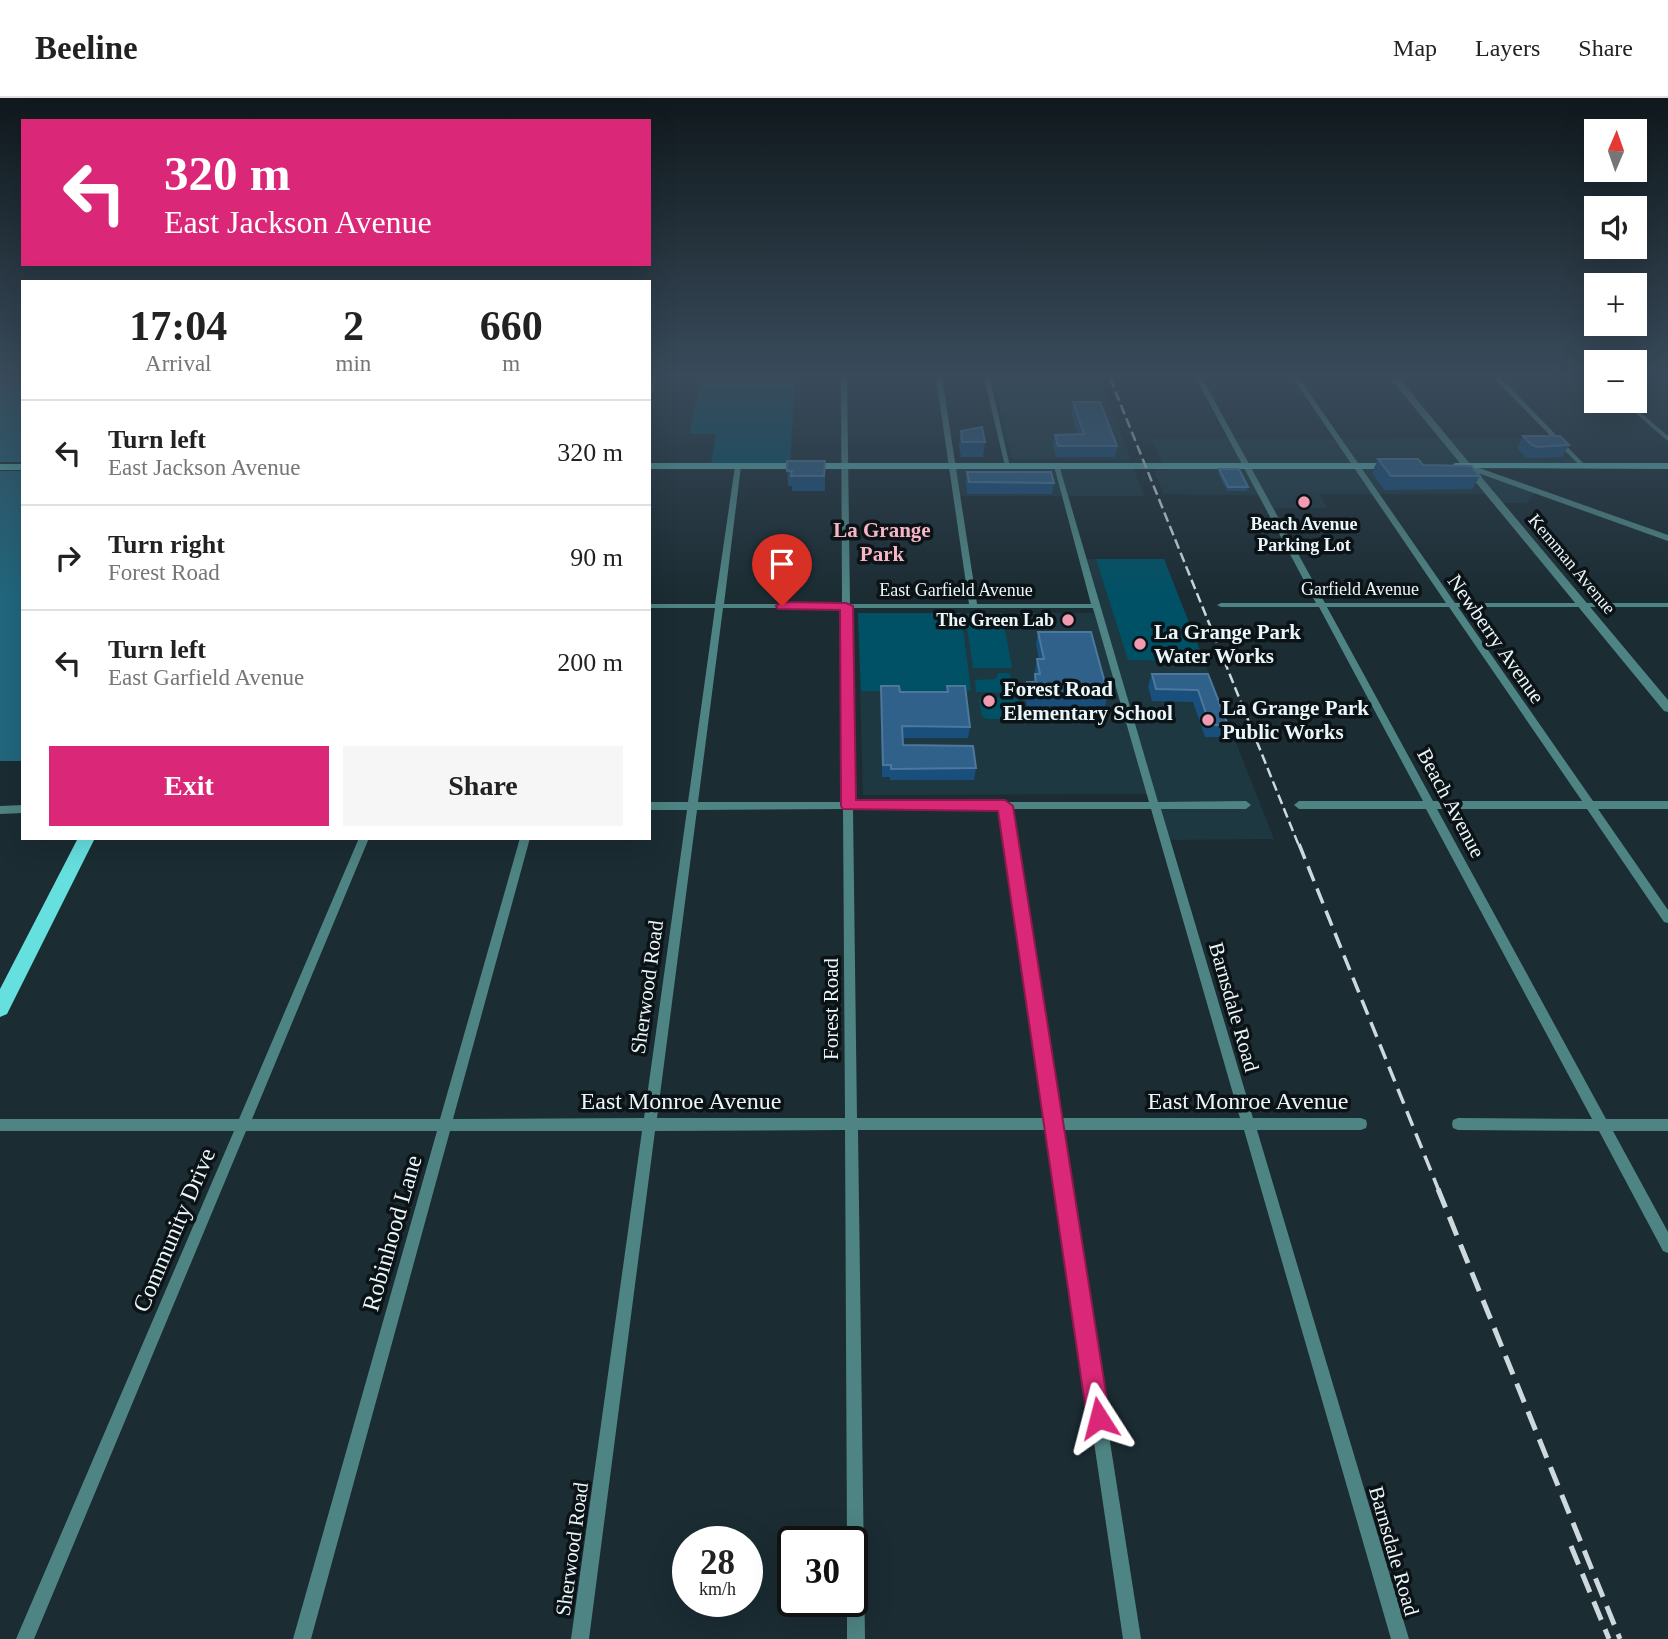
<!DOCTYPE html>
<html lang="en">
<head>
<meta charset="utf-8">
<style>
	body { margin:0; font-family:Georgia,serif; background:#f6f6f6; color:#222; height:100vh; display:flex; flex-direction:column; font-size:26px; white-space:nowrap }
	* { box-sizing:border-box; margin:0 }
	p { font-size:23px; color:#767676 }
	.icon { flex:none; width:38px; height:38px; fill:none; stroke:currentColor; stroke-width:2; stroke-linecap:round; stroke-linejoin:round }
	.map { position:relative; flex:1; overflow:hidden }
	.side { position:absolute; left:21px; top:182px; width:630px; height:560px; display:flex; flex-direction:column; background:#fff; border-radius:0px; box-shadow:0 7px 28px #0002 }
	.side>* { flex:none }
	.banner { position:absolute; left:21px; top:21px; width:630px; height:147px; border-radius:0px; box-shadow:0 7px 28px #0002; background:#db2777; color:#fff; overflow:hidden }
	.needle { width:46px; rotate:2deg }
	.controls { position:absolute; left:1584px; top:21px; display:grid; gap:14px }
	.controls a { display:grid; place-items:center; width:63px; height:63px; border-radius:0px; background:#fff; box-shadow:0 7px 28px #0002; font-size:35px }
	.speed { position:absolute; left:672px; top:1428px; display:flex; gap:14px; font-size:35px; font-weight:700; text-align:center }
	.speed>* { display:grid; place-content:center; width:91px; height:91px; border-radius:50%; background:#fff; box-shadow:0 7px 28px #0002; line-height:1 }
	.speed small { font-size:18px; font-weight:400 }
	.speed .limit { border:4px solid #111; border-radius:10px; background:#fff; color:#111 }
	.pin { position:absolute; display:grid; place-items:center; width:60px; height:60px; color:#fff; margin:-72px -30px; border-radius:50% 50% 50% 0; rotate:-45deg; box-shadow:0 0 7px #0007 }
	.pin .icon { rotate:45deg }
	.me { position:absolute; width:77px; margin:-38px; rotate:351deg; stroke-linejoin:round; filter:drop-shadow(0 0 5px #0008) }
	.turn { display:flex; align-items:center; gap:24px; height:147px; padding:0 28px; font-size:32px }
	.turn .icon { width:91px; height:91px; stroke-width:2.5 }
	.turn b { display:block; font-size:49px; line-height:60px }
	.eta { display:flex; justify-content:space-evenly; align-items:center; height:119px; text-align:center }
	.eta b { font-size:42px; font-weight:800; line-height:49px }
	.cta { display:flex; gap:14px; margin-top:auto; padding:14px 28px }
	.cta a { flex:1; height:80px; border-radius:0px; background:#db2777; color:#fff; font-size:28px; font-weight:800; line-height:80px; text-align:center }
	.cta a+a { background:#f6f6f6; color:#222 }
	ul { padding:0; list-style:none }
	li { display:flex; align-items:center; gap:21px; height:105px; padding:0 28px; border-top:2px solid #e0e0e0 }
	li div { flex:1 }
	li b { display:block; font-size:26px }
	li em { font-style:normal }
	header { display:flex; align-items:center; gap:42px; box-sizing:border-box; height:98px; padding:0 35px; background:#fff; border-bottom:2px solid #e0e0e0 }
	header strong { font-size:33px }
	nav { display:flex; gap:38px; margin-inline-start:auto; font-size:24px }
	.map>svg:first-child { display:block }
	.built { fill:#1e3841 }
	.green { fill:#015166 }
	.forest { fill:#21677e }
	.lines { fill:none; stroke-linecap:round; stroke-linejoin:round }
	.minor { fill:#4e8483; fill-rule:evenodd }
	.tertiary { fill:#4e8483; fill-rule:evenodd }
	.secondary { fill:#5db7b7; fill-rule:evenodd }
	.primary { fill:#66dfdf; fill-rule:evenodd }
	.rail-far2 { stroke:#cdd9dd; stroke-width:2.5; stroke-dasharray:10 4.5; stroke-linecap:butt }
	.rail-far1 { stroke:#cdd9dd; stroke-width:3.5; stroke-dasharray:16 8; stroke-linecap:butt }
	.rail { stroke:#cdd9dd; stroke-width:5; stroke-dasharray:20 10; stroke-linecap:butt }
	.wall { fill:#194f7d }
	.building { fill:#2f618b; stroke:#4d789c; stroke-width:2 }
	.route { fill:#db2777; stroke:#8e194d; stroke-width:2 }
	.poi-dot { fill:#f19ab1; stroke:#0c1316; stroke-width:2.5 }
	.labels { text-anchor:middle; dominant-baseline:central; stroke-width:7; stroke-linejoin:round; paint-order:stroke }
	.far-poi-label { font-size:18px; font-weight:bold; fill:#ebf6fa; stroke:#0c1316 }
	.far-street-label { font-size:18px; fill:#ebf6fa; stroke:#0c1316 }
	.far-quarter-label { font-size:21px; font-weight:bold; fill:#f6b4c5; stroke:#0c1316 }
	.poi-label { font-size:21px; font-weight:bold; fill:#ebf6fa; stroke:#0c1316; text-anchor:start }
	.street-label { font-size:21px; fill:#ebf6fa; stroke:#0c1316 }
	.near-street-label { font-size:24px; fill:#ebf6fa; stroke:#0c1316 }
</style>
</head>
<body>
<header>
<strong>Beeline</strong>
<nav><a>Map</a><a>Layers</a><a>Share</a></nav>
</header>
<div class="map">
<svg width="1668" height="1541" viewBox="0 0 1668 1541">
	<rect width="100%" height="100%" fill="#1b2c33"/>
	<!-- built -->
	<g class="built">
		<path d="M993 280H1099L1131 362 1014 361 1011 359Z"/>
		<path d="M1554 340 1583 369H1471L1536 394 1526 405H1501L1493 396H1319L1327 410H1268L1261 397 1164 396 1154 373 1166 372 1151 341Z"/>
		<path d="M950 370H1133L1144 398H953Z"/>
		<path d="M1081 461H1164L1274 741 1163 742 1150 696 863 697 858 515H1093Z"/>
	</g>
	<!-- green -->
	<g class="green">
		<path d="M701 280H795L790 367 711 366 716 336H689Z"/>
		<path d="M1096 461H1164L1204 563 1128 562Z"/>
		<path d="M858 515H961L971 593H861Z"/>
		<path d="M965 516H1002L1012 570H973Z"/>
		<path d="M998 575H1009L1012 582 1018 584 1019 592 1012 595 976 594 975 582 996 581Z"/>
		<path d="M982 599 1018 600 1022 621H986L982 618 979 602Z"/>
	</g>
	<!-- forest -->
	<g class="forest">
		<rect x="0" y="280" width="23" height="84"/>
		<rect x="0" y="373" width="23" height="290"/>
	</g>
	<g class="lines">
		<!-- minor -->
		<g class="minor">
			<path d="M651 280H657L652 296 649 298Z"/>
			<path d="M841 280H847L850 506H969L936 280H942L977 506H1091L1054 368 1059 367 1158 704 1246 703 1251 707 1246 711H1161L1253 1020H1361L1366 1022 1367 1026 1366 1030 1361 1032H1257L1409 1541H1391L1244 1032H1061L1141 1541H1123L1048 1032H858L865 1541H847V1503H852V1444H847L845 1032 655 1033 589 1541H571L642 1033H450L311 1541H293L437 1033H246L34 1541H16L234 1033H0V1021H239L359 740H369L252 1021H440L520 740H530L453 1021 644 1020 687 712H649V704H688L715 510H649V506H715L735 368 738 366 741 368 724 506H842ZM723 510H842L843 704H698ZM850 510H1093L1149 704H853ZM843 711 845 1020H657L697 712ZM853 711H1001L1046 1020H857ZM1011 711H1151L1240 1020H1059Z"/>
			<path d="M984 280H990L1010 369 1005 368Z"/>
			<path d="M1196 280H1202L1325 505H1446L1293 280H1299L1455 505H1668V509H1458L1593 703H1668V711H1598L1668 812V825L1664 824 1587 711H1437L1606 1021H1668V1033H1613L1668 1134V1155L1663 1153 1599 1033 1458 1032 1453 1030 1452 1026 1453 1022 1458 1020 1592 1021 1426 711H1299L1294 707 1299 703H1423L1319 509H1221L1217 507 1221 505H1316ZM1327 509H1449L1582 703H1433Z"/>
			<path d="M1494 280H1501L1585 367V369H1581Z"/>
			<path d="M1621 303H1627L1668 338V343Z"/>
			<path d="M23 707V715L0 716V708Z"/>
		</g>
		<!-- tertiary -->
		<path class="tertiary" d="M1390 280H1399L1471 367 1668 437V443L1478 375 1668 602V614L1664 613Z"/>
		<!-- secondary -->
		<g class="secondary">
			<path d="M649 365H1393L1398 368 1393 371H649Z"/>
			<path d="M1456 365H1668V371L1453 370V366Z"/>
			<rect x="0" y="366" width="23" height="6"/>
		</g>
		<!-- primary -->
		<path class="primary" d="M78 740H95L7 916 0 919V891Z"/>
		<!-- rail-far2 -->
		<path class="rail-far2" d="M1110 280 1299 748"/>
		<!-- rail-far1 -->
		<path class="rail-far1" d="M1299 746 1439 1093"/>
		<!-- rail -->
		<g class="rail">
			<path d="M1438 1091 1620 1541"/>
			<path d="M1571 1448 1609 1541"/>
		</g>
	</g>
	<!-- wall -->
	<g class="wall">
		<path d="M1073 304 1117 348 1115 359H1056L1053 348 1055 337 1078 336 1071 315Z"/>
		<path d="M961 333 985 344 983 359H961L959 348Z"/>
		<path d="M1523 338 1569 347 1562 359 1531 360 1525 359 1517 350Z"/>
		<path d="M1378 361 1423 367 1480 378 1472 391 1384 392 1372 375Z"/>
		<path d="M787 363H825V393H792V388H788Z"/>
		<path d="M1219 371 1248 389 1247 393H1227L1218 375Z"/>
		<path d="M967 374 1054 385 1052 396H967L966 385Z"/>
		<path d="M1038 534 1108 596 1105 608H1027L1024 596 1027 584H1033L1037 561H1039L1036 546Z"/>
		<path d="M1152 576H1208L1228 627 1223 639H1205L1193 604 1152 603 1148 588Z"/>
		<path d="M881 588 900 594H947V588L970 629 968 640H903V647L976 670 974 682H890V679H882Z"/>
	</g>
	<!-- building -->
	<g class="building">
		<path d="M1073 304H1100L1117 348H1058L1055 337 1084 336Z"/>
		<path d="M982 329 985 344H962L961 333Z"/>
		<path d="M1523 338H1560L1569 347 1537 349 1532 347Z"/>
		<path d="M1378 361H1418L1423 367 1471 368 1480 378H1391Z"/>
		<path d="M787 363H825L824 378H791L792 373H787Z"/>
		<path d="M1219 371H1239L1248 389H1228Z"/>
		<path d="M967 374H1051L1054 385 969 384Z"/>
		<path d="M1038 534H1091L1108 596H1029L1027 584H1036L1035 576H1040L1037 561H1044Z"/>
		<path d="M1152 576H1208L1228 627H1210L1198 592 1156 591Z"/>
		<path d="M881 588H899L900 594H948L947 588H965L970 629 902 628 903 647 973 648 976 670 891 671V667H883Z"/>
	</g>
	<!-- sky -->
	<linearGradient id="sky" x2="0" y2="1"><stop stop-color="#0f181c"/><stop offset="0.56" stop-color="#394b5b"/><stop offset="1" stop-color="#394b5b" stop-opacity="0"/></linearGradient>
	<rect width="1668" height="496" fill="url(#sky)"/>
	<!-- route -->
	<path class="route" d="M782 504 846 505 853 508 856 702H1005L1013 708 1110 1320 1107 1328 1099 1332 1090 1328 1087 1320 998 713 843 711 841 708 840 512 778 511 776 508Z"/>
	<!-- markers -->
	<g class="poi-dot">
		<circle cx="1304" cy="404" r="7"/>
		<circle cx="1068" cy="522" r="7"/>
		<circle cx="1140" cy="546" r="7"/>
		<circle cx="989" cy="603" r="7"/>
		<circle cx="1208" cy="622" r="7"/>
	</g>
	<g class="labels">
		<!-- far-poi labels -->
		<g class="far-poi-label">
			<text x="1304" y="426">Beach Avenue<tspan x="1304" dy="21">Parking Lot</tspan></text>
			<text x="1054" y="522" text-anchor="end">The Green Lab</text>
		</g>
		<!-- far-street labels -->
		<g class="far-street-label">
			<text transform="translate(1572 466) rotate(50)">Kemman Avenue</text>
			<text x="1360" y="491">Garfield Avenue</text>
			<text x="956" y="492">East Garfield Avenue</text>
		</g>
		<!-- far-quarter labels -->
		<g class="far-quarter-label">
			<text x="882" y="432">La Grange<tspan x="882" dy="24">Park</tspan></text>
		</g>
		<!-- poi labels -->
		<g class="poi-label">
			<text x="1154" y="534">La Grange Park<tspan x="1154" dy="24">Water Works</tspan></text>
			<text x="1003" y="591">Forest Road<tspan x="1003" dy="24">Elementary School</tspan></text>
			<text x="1222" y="610">La Grange Park<tspan x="1222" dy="24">Public Works</tspan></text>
		</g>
		<!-- street labels -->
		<g class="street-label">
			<text transform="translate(1496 541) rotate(55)">Newberry Avenue</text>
			<text transform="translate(1451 705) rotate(62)">Beach Avenue</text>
			<text transform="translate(647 889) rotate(-82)">Sherwood Road</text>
			<text transform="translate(1234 909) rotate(74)">Barnsdale Road</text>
			<text transform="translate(831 911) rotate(-90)">Forest Road</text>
			<text transform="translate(572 1451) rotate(-82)">Sherwood Road</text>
			<text transform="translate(1394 1453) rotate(74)">Barnsdale Road</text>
		</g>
		<!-- near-street labels -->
		<g class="near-street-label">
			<text x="681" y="1003">East Monroe Avenue</text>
			<text x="1248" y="1003">East Monroe Avenue</text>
			<text transform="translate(174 1132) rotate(-67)">Community Drive</text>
			<text transform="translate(392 1135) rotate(-74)">Robinhood Lane</text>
		</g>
	</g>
</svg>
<div class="controls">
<a><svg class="needle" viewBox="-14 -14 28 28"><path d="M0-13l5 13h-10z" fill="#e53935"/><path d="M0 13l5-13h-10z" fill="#767676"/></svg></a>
<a><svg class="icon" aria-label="sound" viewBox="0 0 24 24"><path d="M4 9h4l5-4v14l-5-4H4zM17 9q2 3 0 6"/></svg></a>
<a>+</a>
<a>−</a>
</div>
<div class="speed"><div>28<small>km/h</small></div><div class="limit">30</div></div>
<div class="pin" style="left:782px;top:508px;background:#d93025"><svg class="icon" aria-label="arrive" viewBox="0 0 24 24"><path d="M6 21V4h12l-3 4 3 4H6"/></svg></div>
<svg class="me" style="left:1099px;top:1320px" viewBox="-20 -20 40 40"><path d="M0-17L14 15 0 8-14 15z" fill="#db2777" stroke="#fff" stroke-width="4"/></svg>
<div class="banner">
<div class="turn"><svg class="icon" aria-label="left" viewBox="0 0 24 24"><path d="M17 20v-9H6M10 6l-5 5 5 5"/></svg><div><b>320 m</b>East Jackson Avenue</div></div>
</div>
<section class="side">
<div class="eta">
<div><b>17:04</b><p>Arrival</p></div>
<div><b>2</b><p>min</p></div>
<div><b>660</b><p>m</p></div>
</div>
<ul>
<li><svg class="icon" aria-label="left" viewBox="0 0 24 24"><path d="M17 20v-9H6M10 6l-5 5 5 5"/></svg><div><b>Turn left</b><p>East Jackson Avenue</p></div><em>320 m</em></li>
<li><svg class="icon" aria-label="right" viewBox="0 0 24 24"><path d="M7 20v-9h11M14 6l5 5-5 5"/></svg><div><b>Turn right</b><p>Forest Road</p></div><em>90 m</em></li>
<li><svg class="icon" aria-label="left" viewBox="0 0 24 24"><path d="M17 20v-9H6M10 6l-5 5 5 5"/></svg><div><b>Turn left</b><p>East Garfield Avenue</p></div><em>200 m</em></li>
</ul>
<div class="cta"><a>Exit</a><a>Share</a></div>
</section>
</div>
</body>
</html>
